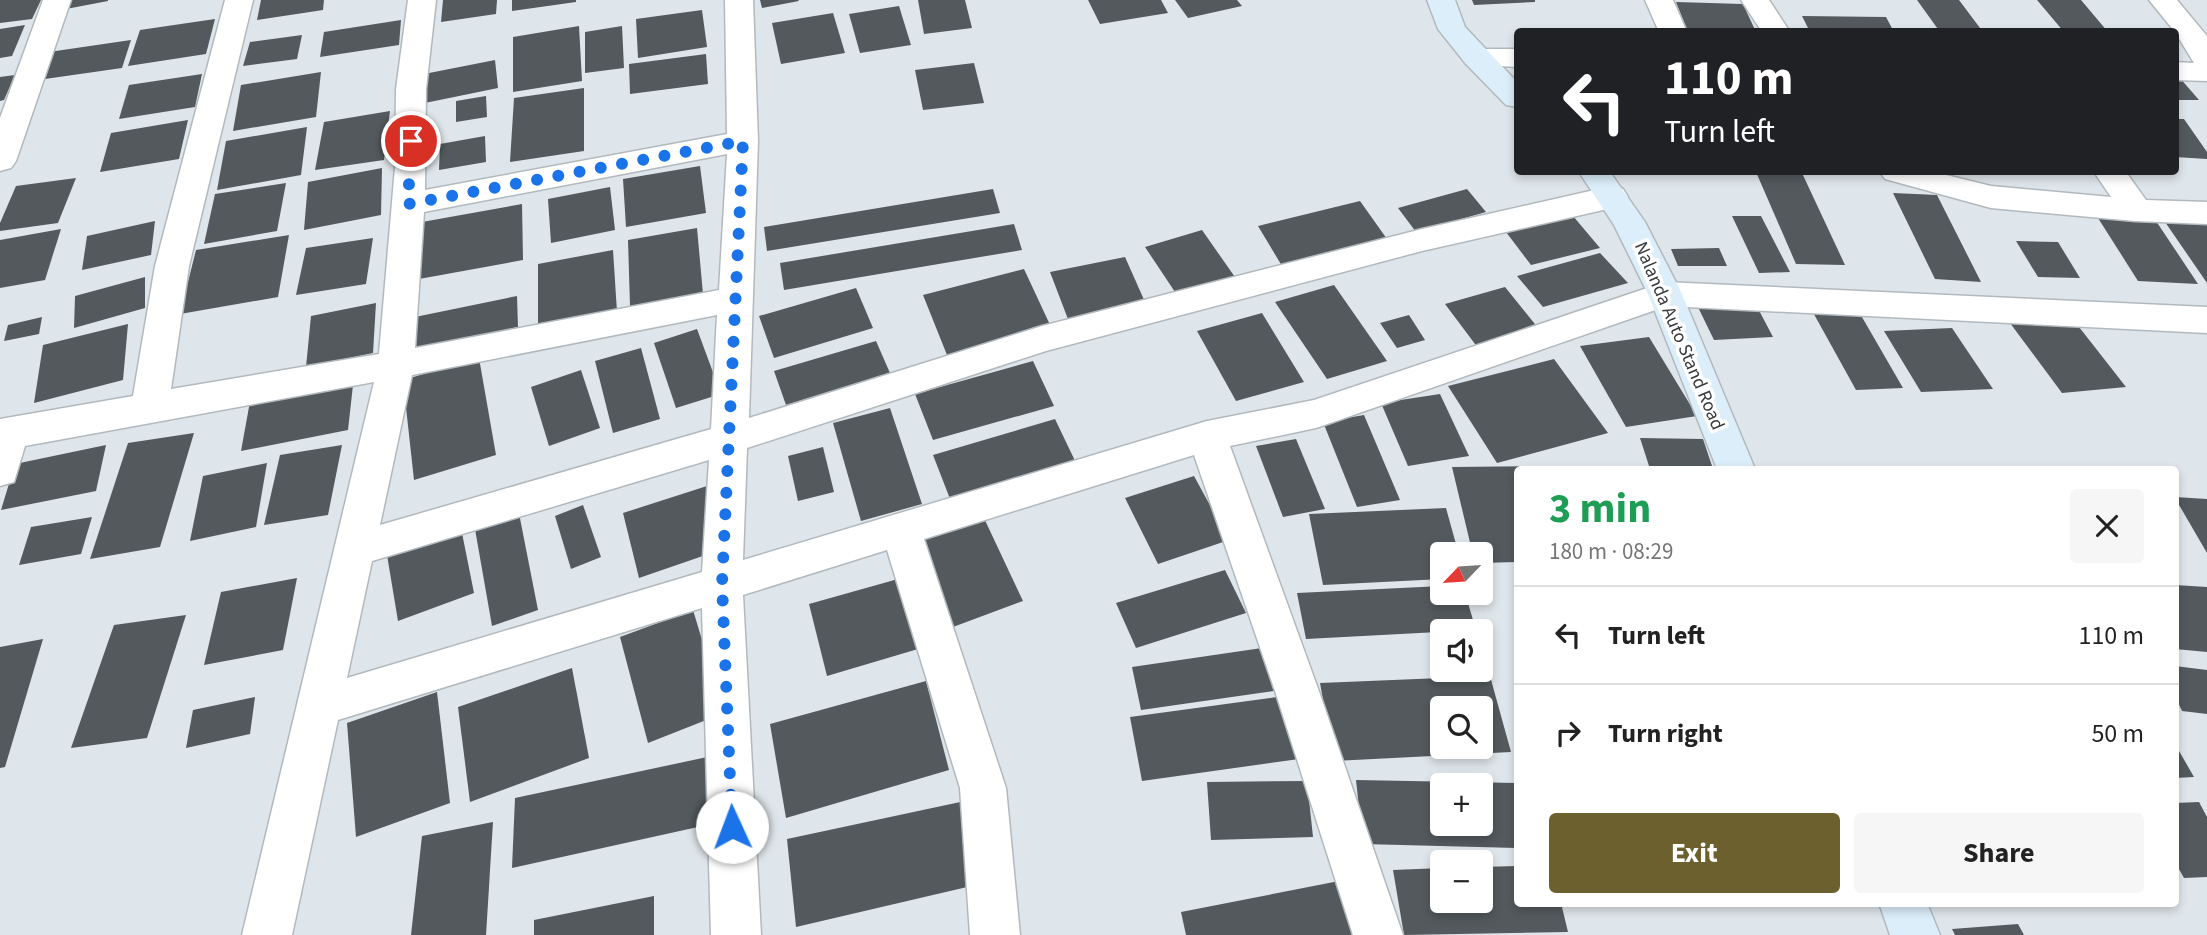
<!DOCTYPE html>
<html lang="en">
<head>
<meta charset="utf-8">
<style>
	body { margin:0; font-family:"Source Sans 3",sans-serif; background:#f6f6f6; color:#222; height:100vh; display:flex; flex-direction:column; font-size:26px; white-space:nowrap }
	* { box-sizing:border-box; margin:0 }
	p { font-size:23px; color:#767676 }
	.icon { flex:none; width:38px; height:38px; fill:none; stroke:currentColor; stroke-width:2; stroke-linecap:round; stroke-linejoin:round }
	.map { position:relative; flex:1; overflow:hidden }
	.panel { position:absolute; left:1514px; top:466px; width:665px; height:441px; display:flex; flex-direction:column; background:#fff; border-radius:7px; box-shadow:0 4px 10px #0003 }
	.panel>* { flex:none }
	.top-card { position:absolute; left:1514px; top:28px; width:665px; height:147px; border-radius:7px; box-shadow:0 4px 10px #0003; background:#202124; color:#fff; overflow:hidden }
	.needle { width:46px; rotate:245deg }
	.buttons { position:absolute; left:1430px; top:542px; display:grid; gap:14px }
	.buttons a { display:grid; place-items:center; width:63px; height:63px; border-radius:7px; background:#fff; box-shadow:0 4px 10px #0003; font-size:35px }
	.pin { position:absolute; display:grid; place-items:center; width:60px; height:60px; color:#fff; margin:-30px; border:4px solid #fff; border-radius:50%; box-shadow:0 2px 7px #0007 }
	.me { position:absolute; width:77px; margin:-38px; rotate:358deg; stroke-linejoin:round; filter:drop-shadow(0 0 5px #0008) }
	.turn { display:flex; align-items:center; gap:24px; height:147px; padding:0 35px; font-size:32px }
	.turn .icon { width:91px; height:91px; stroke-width:2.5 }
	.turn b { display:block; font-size:49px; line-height:60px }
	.round { display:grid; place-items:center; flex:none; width:74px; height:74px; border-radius:7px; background:#f6f6f6 }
	.summary { display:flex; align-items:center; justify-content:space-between; height:119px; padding:0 35px }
	h1 { font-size:42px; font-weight:700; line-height:52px; color:#1e9e55 }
	.action { display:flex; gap:14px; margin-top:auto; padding:14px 35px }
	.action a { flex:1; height:80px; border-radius:7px; background:#6c612e; color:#fff; font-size:28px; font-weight:700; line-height:80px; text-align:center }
	.action a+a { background:#f6f6f6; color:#222 }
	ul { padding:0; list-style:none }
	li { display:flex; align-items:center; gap:21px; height:98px; padding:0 35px; border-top:2px solid #e0e0e0 }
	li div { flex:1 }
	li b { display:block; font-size:26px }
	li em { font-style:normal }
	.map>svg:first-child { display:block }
	.building { fill:#53595d; fill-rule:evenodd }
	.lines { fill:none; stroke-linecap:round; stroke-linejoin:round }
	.street-casing { stroke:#b2b9be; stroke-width:3 }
	.secondary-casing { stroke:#b2b9be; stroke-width:3 }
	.street { fill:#fff; fill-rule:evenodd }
	.secondary { fill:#dceefa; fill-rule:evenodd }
	.route { stroke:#1a73e8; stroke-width:12; stroke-dasharray:0 21.6 }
	.labels { text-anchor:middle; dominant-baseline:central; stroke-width:7; stroke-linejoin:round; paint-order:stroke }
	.street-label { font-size:19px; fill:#373a3c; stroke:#fff }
</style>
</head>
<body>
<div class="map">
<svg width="2207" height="935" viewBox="0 0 2207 935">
	<rect width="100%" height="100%" fill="#dfe6eb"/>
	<!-- building -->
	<g class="building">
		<path d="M0 0H41L32 19 0 23Z"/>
		<path d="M69 0H108V1L66 9Z"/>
		<path d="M261 0H324L323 10 257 20Z"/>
		<path d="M443 0H497L496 14 441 22Z"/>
		<path d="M512 0H576V2L512 11Z"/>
		<path d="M760 0H798L799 1 762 8Z"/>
		<path d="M918 0H965L972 28 924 34Z"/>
		<path d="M1088 0H1161L1168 13 1100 24Z"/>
		<path d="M1175 0H1237L1242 6 1188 18Z"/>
		<path d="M1472 0H1535V2L1474 5Z"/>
		<path d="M1917 0H1959L1983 32H1940Z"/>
		<path d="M2037 0H2081L2108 32H2064Z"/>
		<path d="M1676 2 1743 4 1756 32H1688Z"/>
		<path d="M899 6 911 45 860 53 849 14Z"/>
		<path d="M702 10 707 47 638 58 636 19Z"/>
		<path d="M833 13 845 53 781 64 772 23Z"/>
		<path d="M1802 16 1886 17 1894 32H1810Z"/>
		<path d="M215 19 206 54 128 66 140 30Z"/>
		<path d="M401 20 399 45 320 57 324 32Z"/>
		<path d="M25 25 12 56 0 58V29Z"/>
		<path d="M579 26 582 81 513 92V37Z"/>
		<path d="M622 26 624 68 585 73V32Z"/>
		<path d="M302 35 297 59 243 66 250 42Z"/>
		<path d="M131 40 122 68 31 81 42 53Z"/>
		<path d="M706 54 708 84 630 94 629 64Z"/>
		<path d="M495 60 498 88 420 104 419 75Z"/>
		<path d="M974 63 984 103 923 110 915 70Z"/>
		<path d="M321 72 316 117 233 131 241 85Z"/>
		<path d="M202 74 195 107 119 119 129 85Z"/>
		<path d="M15 75 4 100 0 101V77Z"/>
		<path d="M2175 77H2179L2199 100H2175Z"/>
		<path d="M584 88V151L510 162 514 98Z"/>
		<path d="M486 96 487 117 456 122V101Z"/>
		<path d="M390 111 384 160 315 170 324 122Z"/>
		<path d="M2175 119H2184L2207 152V159L2175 157Z"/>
		<path d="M188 120 179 159 100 172 111 133Z"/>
		<path d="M307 127 301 175 217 190 226 141Z"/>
		<path d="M485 136 486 162 439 170 440 144Z"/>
		<path d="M700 166 706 213 626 227 623 179Z"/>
		<path d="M382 168 381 215 304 230 308 182Z"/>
		<path d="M1756 172 1802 173 1845 265 1796 264Z"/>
		<path d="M76 178 58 223 0 231V223L16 186Z"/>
		<path d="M286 183 277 231 204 244 215 194Z"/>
		<path d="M610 187 615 230 551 243 548 199Z"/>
		<path d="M993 189 1000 213 767 251 764 227Z"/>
		<path d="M1467 189 1486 212 1416 232 1398 208Z"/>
		<path d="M1893 193 1937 195 1981 282 1935 279Z"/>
		<path d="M1360 201 1387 239 1282 266 1258 226Z"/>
		<path d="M522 204 523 260 419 279 422 222Z"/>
		<path d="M1573 216 1600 248 1531 265 1506 232Z"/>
		<path d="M1732 216H1761L1790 272 1759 273Z"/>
		<path d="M2098 218 2156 221 2198 284 2138 281Z"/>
		<path d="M2163 219 2207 220V283Z"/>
		<path d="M155 221 151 255 82 270 87 236Z"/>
		<path d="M1014 224 1022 250 784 290 780 263Z"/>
		<path d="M697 228 703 294 630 306 628 240Z"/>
		<path d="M61 229 45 280 0 288V240Z"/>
		<path d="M1202 230 1237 280 1179 298 1145 247Z"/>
		<path d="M289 235 278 297 180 314 196 250Z"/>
		<path d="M373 238 366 284 296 295 306 248Z"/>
		<path d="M2016 241 2058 242 2080 278 2038 277Z"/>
		<path d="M1719 248 1727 266H1678L1671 249Z"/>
		<path d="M613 250 617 312 538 328V264Z"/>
		<path d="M1600 253 1628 283 1543 307 1517 276Z"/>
		<path d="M1125 257 1149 311 1071 327 1050 272Z"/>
		<path d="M1024 269 1051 327 947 355 923 295Z"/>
		<path d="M145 277V308L74 328 75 296Z"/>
		<path d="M1334 285 1387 361 1327 379 1275 302Z"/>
		<path d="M1505 287 1539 329 1478 348 1445 304Z"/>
		<path d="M856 288 873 328 774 358 759 316Z"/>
		<path d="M517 296 518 327 414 349 415 317Z"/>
		<path d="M1753 299 1773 337 1714 340 1695 301Z"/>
		<path d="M376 303 373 353 306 367 311 316Z"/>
		<path d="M1855 305 1903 388 1856 390 1810 307Z"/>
		<path d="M1262 313 1304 382 1236 401 1197 331Z"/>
		<path d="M1409 315 1425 340 1397 348 1380 323Z"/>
		<path d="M42 317 39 334 4 341 8 325Z"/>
		<path d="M2072 318 2126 387 2062 393 2010 323Z"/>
		<path d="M128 324 123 380 34 403 43 345Z"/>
		<path d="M1952 328 1993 389 1921 392 1884 331Z"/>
		<path d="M697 329 721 394 676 408 654 343Z"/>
		<path d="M1649 337 1697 416 1626 427 1580 346Z"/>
		<path d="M876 341 890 373 786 405 774 371Z"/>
		<path d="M641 348 660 419 613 433 595 361Z"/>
		<path d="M479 358 496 455 414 480 403 380Z"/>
		<path d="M1554 359 1608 433 1497 463 1448 386Z"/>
		<path d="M1033 361 1054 406 933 440 915 394Z"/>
		<path d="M581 370 600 428 549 446 531 387Z"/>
		<path d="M354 376 348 430 241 451 251 396Z"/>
		<path d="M1440 394 1469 456 1408 466 1381 403Z"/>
		<path d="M890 408 922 504 861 521 833 423Z"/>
		<path d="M1364 415 1400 500 1357 507 1323 422Z"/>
		<path d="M1055 419 1077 465 952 504 933 455Z"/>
		<path d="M194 433 160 547 90 559 128 443Z"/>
		<path d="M1640 438 1703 439 1713 469H1650Z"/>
		<path d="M1296 439 1325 509 1283 517 1256 446Z"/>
		<path d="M106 445 96 491 1 510 15 464Z"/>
		<path d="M342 445 328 515 264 525 280 455Z"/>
		<path d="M823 447 834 492 798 501 788 456Z"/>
		<path d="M267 463 256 527 190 541 203 476Z"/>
		<path d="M1558 466 1559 469H1517V562L1480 563V555H1473L1452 467Z"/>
		<path d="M1194 476 1229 540 1158 564 1125 498Z"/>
		<path d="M707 486 726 548 639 578 623 513Z"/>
		<path d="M2175 497 2207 499V553L2175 498Z"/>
		<path d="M516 498 538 610 492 626 472 512Z"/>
		<path d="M583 505 601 557 571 569 555 516Z"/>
		<path d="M1446 508 1459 555H1442V579L1323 585 1309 514Z"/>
		<path d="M983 516 1023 601 953 627 916 540Z"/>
		<path d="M92 517 81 554 19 565 31 527Z"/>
		<path d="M460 523 474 593 398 621 386 549Z"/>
		<path d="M1225 570 1246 613 1136 648 1116 603Z"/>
		<path d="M297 578 283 650 204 665 221 592Z"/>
		<path d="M898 579 918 649 827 676 809 604Z"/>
		<path d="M2175 585 2207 587V652L2175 649Z"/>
		<path d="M1442 586V593H1465L1476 630 1306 639 1297 593Z"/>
		<path d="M693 610 724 713 648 743 620 637Z"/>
		<path d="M186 615 147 738 71 748 114 625Z"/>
		<path d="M43 639 5 767 0 768V647Z"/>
		<path d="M1262 648 1274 691 1141 710 1132 667Z"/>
		<path d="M2175 666 2207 670V714L2182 711 2175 696Z"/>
		<path d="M572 668 589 758 470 802 458 707Z"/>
		<path d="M1490 676 1511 752 1334 761 1320 683ZM1442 709H1480V747H1442Z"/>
		<path d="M926 681 949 770 786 818 770 724Z"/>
		<path d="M437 692 450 803 356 837 347 723Z"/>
		<path d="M1284 696 1299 759 1142 781 1130 717Z"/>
		<path d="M255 697 250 734 186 748 193 710Z"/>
		<path d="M2175 744 2194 777 2175 778Z"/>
		<path d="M712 756 716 823 512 868 515 798Z"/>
		<path d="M1356 780 1517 783V848L1363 844ZM1442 786H1480V824H1442Z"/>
		<path d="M1307 781 1313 837 1211 840 1207 782Z"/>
		<path d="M965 801 980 884 796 927 787 839Z"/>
		<path d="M2199 802 2207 817V877L2184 878 2175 862V803Z"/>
		<path d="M493 822 486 935H411L422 836Z"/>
		<path d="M1517 866V903H1561L1568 932 1404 935 1393 870 1442 868V901H1480V867Z"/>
		<path d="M1339 881 1355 935H1186L1181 912Z"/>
		<path d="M654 896V935H534V920Z"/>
		<path d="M2018 924 2024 935H1955L1952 929Z"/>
	</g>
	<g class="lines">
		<!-- street casing -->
		<g class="street-casing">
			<g id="street">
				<path d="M43 0H71L16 161 11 168 0 171V118Z"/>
				<path d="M225 0H253L189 266 171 389 379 354 395 167 396 89 408 0H436L426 89 425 190 727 134 725 0H753L758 141 749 418 1042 326 1422 229 1612 186 1623 189 1628 197 1623 205 1612 208 1422 251 1046 351 747 448 743 560 1207 421 1314 400 1665 282 2207 307V333L1667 306 1316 428 1230 446 1321 697 1403 935H1353L1277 697 1194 455 924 539 1006 788 1020 935H970L960 788 887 550 743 595 761 935H711L702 608 338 720 292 935H242L374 382 25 446 14 482 0 486V419L133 396 155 266ZM727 154 719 290 415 348 424 212ZM717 315 711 429 380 525 412 375ZM709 460 702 572 347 678 372 561Z"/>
				<path d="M1645 0H1673L1687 32H1659Z"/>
				<path d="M1741 0H1769L1790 32H1762Z"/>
				<path d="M2149 0H2177L2207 36V81L2175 80V62L2194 63 2175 32Z"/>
				<path d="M1476 49H1517V67L1466 64 1462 58 1466 52Z"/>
				<path d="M1880 172H1934L1991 186 2111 197 2094 172H2126L2146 200 2207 202V224L2135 221 1991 208 1885 179Z"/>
			</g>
		</g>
		<!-- secondary casing -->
		<g class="secondary-casing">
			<g id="secondary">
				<path d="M1427 0H1455L1465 27 1517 82V107L1506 105 1466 64 1438 29Z"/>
				<path d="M1579 172H1610L1645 222 1682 294 1755 469H1717L1648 294 1614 225Z"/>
				<path d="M1879 903H1927L1940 935H1890Z"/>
			</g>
		</g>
		<!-- street -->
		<use href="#street" class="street"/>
		<!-- secondary -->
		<use href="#secondary" class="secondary"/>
	</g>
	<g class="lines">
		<!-- route -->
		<path class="route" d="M411 141 408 204 743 141 722 584 732 827"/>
	</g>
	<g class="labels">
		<!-- street labels -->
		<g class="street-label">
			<text transform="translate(1679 336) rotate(67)">Nalanda Auto Stand Road</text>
		</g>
	</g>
</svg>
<div class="buttons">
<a><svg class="needle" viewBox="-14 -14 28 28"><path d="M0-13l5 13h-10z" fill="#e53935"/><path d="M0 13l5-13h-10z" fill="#767676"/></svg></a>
<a><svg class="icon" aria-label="sound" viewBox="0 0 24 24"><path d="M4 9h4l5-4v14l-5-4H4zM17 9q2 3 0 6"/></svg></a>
<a><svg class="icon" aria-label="search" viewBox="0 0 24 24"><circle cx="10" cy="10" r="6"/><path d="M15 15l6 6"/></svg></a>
<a>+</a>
<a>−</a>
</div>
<div class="pin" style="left:411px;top:141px;background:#d93025"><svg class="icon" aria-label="arrive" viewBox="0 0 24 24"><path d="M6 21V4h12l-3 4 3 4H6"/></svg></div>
<svg class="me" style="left:732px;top:827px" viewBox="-20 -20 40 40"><circle r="19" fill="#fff"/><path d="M0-13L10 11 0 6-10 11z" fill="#1a73e8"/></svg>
<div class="top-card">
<div class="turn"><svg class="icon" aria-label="left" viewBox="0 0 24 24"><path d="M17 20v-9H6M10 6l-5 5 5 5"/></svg><div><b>110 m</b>Turn left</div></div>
</div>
<section class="panel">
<div class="summary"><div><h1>3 min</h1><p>180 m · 08:29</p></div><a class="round"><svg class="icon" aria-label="close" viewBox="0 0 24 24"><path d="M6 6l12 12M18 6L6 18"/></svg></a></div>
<ul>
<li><svg class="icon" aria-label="left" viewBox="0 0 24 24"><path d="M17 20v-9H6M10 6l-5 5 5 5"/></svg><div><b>Turn left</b></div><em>110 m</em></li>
<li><svg class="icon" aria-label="right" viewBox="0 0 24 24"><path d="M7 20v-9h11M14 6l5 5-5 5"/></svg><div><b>Turn right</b></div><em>50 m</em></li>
</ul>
<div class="action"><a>Exit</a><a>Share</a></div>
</section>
</div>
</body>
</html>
